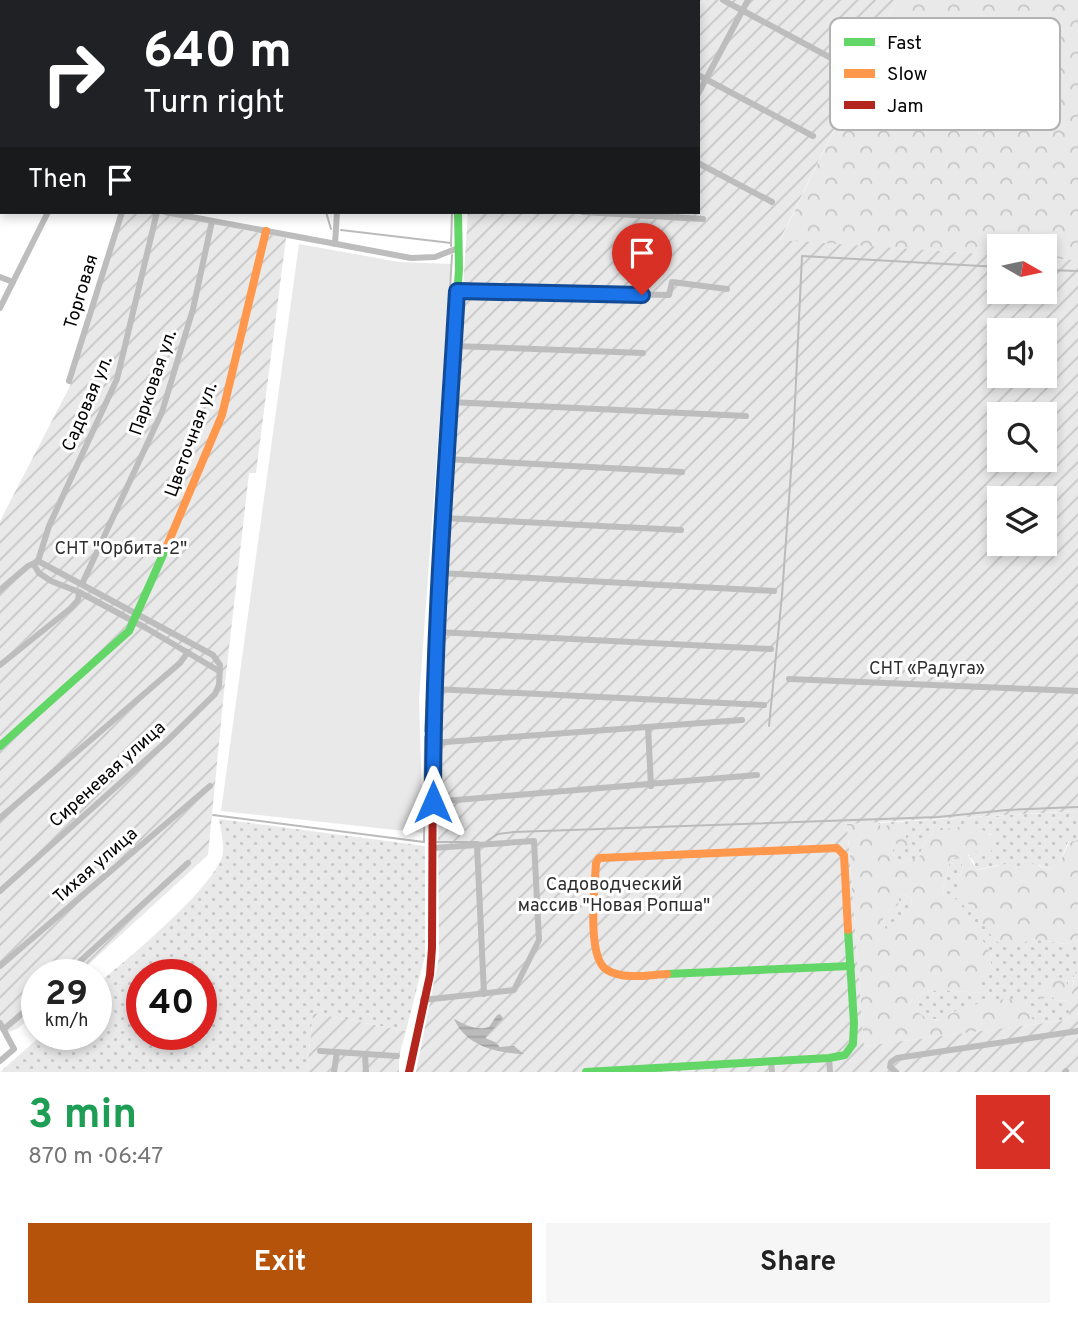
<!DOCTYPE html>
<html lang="en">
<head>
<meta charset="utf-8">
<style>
	body { margin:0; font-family:Overpass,sans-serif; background:#f6f6f6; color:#222; height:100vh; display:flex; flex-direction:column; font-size:26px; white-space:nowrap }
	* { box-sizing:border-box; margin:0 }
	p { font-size:23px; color:#767676 }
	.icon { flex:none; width:38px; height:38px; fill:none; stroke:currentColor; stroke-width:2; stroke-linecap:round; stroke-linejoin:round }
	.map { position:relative; height:1072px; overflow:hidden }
	.details { display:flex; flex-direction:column; background:#fff; flex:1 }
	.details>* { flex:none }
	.guide { position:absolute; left:0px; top:0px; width:700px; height:214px; box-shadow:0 4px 10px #0003; background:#202124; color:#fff; overflow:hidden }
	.needle { width:46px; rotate:99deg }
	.buttons { position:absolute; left:987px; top:234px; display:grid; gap:14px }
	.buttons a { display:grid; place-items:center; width:70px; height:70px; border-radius:0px; background:#fff; box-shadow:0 4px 10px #0003; font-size:35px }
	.speed { position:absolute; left:21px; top:959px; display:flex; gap:14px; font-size:35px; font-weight:700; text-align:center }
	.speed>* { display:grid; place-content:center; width:91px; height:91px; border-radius:50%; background:#fff; box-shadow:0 4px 10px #0003; line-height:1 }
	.speed small { font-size:18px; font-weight:400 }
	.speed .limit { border:10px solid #d22; background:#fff; color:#111 }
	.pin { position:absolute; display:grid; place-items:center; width:60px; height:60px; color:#fff; margin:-72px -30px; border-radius:50% 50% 50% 0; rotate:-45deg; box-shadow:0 0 7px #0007 }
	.pin .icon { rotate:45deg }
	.me { position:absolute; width:77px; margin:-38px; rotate:0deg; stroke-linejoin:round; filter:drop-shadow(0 0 5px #0008) }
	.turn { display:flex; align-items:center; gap:24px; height:147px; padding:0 28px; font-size:32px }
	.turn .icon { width:91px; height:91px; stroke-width:2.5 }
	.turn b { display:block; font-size:49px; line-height:60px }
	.then { display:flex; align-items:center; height:66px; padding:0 28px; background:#0003; gap:14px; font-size:26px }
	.round { display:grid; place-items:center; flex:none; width:74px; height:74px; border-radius:0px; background:#f6f6f6 }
	.overview { display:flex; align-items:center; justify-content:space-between; height:119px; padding:0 28px }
	h1 { font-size:42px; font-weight:700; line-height:52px; color:#1e9e55 }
	.action { display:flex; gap:14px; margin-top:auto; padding:14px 28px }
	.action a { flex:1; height:80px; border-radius:0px; background:#b45309; color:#fff; font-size:28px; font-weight:700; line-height:80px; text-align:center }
	.action a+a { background:#f6f6f6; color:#222 }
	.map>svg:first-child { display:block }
	.grass { fill:url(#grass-dots); fill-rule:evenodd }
	.forest { fill:url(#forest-crowns); fill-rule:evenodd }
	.garden { fill:url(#garden-furrows); fill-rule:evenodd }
	.pitch { fill:#e9e9e9 }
	.water { fill:url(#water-rules) }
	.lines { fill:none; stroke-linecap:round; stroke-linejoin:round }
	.stream { stroke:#bbb; stroke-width:2 }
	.street { stroke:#bdbdbd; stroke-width:6 }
	.fast { stroke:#63d668; stroke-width:8 }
	.slow { stroke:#ff974d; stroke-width:8 }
	.jam { stroke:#b3261e; stroke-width:8 }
	.route-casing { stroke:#114b97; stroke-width:18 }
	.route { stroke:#1a73e8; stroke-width:12 }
	.labels { text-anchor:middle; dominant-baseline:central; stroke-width:6; stroke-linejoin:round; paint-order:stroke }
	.street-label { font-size:18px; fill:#000; stroke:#fff }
	.park-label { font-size:18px; fill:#2e2e2e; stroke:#fff }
	.key { fill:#fff; stroke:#b2b2b2; stroke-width:2 }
	.key-label { font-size:19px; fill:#000 }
</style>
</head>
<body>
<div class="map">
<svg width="1078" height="1072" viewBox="0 0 1078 1072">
	<defs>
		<pattern id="grass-dots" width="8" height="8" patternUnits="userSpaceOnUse" patternTransform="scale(1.75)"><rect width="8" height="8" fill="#e9e9e9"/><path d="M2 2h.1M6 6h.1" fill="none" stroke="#c6c6c6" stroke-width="1.8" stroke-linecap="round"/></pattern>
		<pattern id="forest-crowns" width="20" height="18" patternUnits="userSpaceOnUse" patternTransform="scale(1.75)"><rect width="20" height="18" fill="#e9e9e9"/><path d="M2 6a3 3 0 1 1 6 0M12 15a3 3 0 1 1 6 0" fill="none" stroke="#c6c6c6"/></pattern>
		<pattern id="garden-furrows" width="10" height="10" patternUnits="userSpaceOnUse" patternTransform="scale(1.75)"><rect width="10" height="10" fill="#e9e9e9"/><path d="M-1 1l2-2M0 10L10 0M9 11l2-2" fill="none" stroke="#c6c6c6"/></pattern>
		<pattern id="water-rules" width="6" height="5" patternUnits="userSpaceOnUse" patternTransform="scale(1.75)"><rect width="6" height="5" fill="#bbb"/><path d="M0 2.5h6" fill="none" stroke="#9f9f9f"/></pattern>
	</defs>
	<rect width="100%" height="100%" fill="#fff"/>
	<!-- grass -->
	<g class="grass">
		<path d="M0 0H122L2 2V84Z"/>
		<path d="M1078 811V840L1068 842 1059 865 1049 869 1039 865 1020 868 998 865 976 870 974 862 968 854 970 850C984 851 993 845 1001 835L945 830 934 831 924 844 919 857 902 863C894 858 891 851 894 842L899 844 906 838 904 829 881 827 878 823Z"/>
		<path d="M219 819 425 846V956L406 1031 313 1013 307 1072H0L43 1034H96V985C126 961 210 891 222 857 225 846 221 830 219 819ZM142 975H201V1034H142Z"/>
		<path d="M951 857 960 859 963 868 957 881 1031 939 1066 944 1078 939V972H1075L1074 977 1069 979 1068 986 1050 983 1042 988 1056 1000 1071 1001 1068 1020 1037 1024 1029 1015 956 1011 944 1019H927L908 1004C931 981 950 994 979 992L982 977 990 968 992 956 959 902 952 897 944 898 943 889Z"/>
		<path d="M900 894 911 897 912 904 890 934 885 928 883 919 890 910 898 904Z"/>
	</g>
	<!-- forest -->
	<g class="forest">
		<path d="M897 0H1078V260L1045 258V247H999V255L780 241Z"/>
		<path d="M878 822 881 827C890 824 896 824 904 829L908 845 905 849 894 842C891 851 894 858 902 863L919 857 924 844 934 831C954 829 974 820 990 835L999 831 1001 835 990 853 970 851 968 855 977 870 1010 863 1020 868 1031 863 1049 869 1059 865 1069 842 1078 840V939L1066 944 1031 939 1012 949 995 941 960 892 957 881 963 868 960 859 951 857 943 889 944 897H952L959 901 992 956 990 968 982 977V984L979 992C951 994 931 981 908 1004 915 1008 923 1018 930 1019 942 1021 946 1016 955 1012 970 1004 1017 993 1029 1004V1015L1037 1024 864 1046 847 824ZM900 894 911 897 912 904 905 911 901 912V920L895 923 890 933 885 928 883 919 890 910 898 905Z"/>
		<path d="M1056 977 1063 978 1068 985 1069 979 1074 977 1071 1001 1056 1000 1050 995 1039 1001 1036 993Z"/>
	</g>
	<!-- garden -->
	<g class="garden">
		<path d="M478 0H897L780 240 999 255V292H1045V258L1078 260V811L847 824 864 1046 1068 1020 1075 972H1078V1072H416L439 957 437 686 468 212H698V2H478ZM999 331H1045V376H999ZM999 415H1045V460H999ZM999 499H1045V544H999Z"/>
		<path d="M124 212H153L286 238 256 473H249L224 692 208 855 77 975H37V1012L17 1029 3 1034 0 1030V521L70 386Z"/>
		<path d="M313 1013 406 1031 399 1056V1072H307Z"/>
	</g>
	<!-- pitch -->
	<path class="pitch" d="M299 244 399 262 451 264 419 700 423 833 221 811Z"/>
	<!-- water -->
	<path class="water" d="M500 1014 503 1018 485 1038 495 1042 500 1047 514 1046 524 1054C496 1053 466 1046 454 1019 466 1025 476 1031 489 1027L497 1015Z"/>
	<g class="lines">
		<!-- stream -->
		<g class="stream">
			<path d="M253 2 254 0"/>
			<path d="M463 2V0"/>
			<path d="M326 212 331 229"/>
			<path d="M341 230 451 243"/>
			<path d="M451 246 452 212"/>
			<path d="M1045 270 1078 271"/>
			<path d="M769 726 782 595 793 444 802 256 999 267"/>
			<path d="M425 731 452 255"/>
			<path d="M213 815 424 842 425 737"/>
			<path d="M487 841 498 834 514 832 938 817 1007 810 1078 807"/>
			<path d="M437 842H478"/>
		</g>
		<!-- street -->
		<g class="street">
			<path d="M723 0 846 66"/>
			<path d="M206 2V0"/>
			<path d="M353 2V0"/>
			<path d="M470 2V0"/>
			<path d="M698 75 813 136"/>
			<path d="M0 88 2 89"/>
			<path d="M698 94 748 0"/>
			<path d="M0 159 2 160"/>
			<path d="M698 163 772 202"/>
			<path d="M165 212 411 258 435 257 458 248"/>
			<path d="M583 212 703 219"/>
			<path d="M335 244 337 212"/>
			<path d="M0 277 13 282"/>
			<path d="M457 291 669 295 672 282 727 289"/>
			<path d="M0 308 48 212"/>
			<path d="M454 346 643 353"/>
			<path d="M69 381 122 212"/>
			<path d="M449 402 746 416"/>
			<path d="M446 459 682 472"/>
			<path d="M443 518 681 530"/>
			<path d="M38 561 49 526 117 379 157 212"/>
			<path d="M34 565 39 573 51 581 79 592 146 628 219 671"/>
			<path d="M439 573 774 591"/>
			<path d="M82 584 162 412 193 309 212 221"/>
			<path d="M0 590 28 566 37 562"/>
			<path d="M436 632 771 649"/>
			<path d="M0 665 71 608 78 600 79 592"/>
			<path d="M789 679 1078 691"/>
			<path d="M434 689 764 705"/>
			<path d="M648 727 651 786"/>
			<path d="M432 743 742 720"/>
			<path d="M433 802 757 775"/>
			<path d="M0 818 180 663 188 652"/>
			<path d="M477 846 484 994"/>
			<path d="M0 891 167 741 215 694 219 685 220 665 213 655 38 561"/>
			<path d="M0 966 210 786"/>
			<path d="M65 975 188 863"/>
			<path d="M423 1000 514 990 539 940 534 841 433 848"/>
			<path d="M0 1023 14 1049 0 1061"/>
			<path d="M4 1029 37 1001"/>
			<path d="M320 1051 397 1056"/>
			<path d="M365 1054 366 1072"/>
			<path d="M829 1058 830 1072"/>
			<path d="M771 1062 772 1072"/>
			<path d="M334 1072 337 1052"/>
			<path d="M896 1072 890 1067 891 1062 897 1058 1078 1031"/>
			<path d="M1065 1072 1066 1071"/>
		</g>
		<!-- fast -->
		<g class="fast">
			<path d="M433 720 446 459 459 269 458 212"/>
			<path d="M0 746 129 631 166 548"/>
			<path d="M667 974 851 966"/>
			<path d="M586 1072 829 1058 845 1055 853 1044 854 1023 848 930"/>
		</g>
		<!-- slow -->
		<g class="slow">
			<path d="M166 548 222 415 266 231"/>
			<path d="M667 974C648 975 624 980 607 970 586 958 595 885 596 863L599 858 837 848 844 855 848 930"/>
		</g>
		<!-- jam -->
		<path class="jam" d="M409 1072 430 975 432 948 433 720"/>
	</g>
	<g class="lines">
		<!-- route casing -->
		<g class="route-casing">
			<path id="route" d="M433 802C433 631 447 461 457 291L642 295"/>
		</g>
		<!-- route -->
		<use href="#route" class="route"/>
	</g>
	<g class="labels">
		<!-- street labels -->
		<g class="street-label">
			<text transform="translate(82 292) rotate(-73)">Торговая</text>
			<text transform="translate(154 383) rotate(-71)">Парковая ул.</text>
			<text transform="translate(88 404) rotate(-67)">Садовая ул.</text>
			<text transform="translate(192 440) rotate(-70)">Цветочная ул.</text>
			<text transform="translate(108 775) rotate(-42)">Сиреневая улица</text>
			<text transform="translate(96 866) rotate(-41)">Тихая улица</text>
		</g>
		<!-- park labels -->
		<g class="park-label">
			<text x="121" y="549">СНТ "Орбита-2"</text>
			<text x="927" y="669">СНТ «Радуга»</text>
			<text x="614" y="885">Садоводческий<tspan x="614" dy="21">массив "Новая Ропша"</tspan></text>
		</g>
	</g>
	<!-- legend -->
	<rect x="830" y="18" width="230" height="112" rx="10" class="key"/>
	<rect x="844" y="38" width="31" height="8" fill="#63d668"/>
	<rect x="844" y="69" width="31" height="9" fill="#ff974d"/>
	<rect x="844" y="101" width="31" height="8" fill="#b3261e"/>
	<g class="key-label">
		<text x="887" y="49">Fast</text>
		<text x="887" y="80">Slow</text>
		<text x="887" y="112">Jam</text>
	</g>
</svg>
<div class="buttons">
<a><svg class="needle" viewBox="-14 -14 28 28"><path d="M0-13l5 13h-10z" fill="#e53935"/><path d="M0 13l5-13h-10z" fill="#767676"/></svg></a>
<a><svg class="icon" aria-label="sound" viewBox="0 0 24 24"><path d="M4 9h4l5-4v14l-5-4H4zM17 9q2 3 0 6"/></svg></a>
<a><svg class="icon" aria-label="search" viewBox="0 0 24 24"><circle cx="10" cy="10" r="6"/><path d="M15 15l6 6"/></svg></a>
<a><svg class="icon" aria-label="layers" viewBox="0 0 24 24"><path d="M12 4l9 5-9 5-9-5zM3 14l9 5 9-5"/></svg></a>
</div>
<div class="speed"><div>29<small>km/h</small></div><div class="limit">40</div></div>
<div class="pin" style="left:642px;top:295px;background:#d93025"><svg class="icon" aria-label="arrive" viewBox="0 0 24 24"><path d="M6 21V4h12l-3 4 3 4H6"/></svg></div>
<svg class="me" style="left:433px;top:802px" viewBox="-20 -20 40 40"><path d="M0-17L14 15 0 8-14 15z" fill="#1a73e8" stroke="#fff" stroke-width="4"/></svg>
<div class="guide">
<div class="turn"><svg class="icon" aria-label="right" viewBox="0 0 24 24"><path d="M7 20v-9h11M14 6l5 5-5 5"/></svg><div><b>640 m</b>Turn right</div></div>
<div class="then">Then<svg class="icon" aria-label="arrive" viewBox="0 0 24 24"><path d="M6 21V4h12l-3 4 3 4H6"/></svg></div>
</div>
</div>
<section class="details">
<div class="overview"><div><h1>3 min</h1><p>870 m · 06:47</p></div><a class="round" style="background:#d93025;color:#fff"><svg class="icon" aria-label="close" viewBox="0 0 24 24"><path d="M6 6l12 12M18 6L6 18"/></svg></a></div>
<div class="action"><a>Exit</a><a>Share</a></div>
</section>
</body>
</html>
